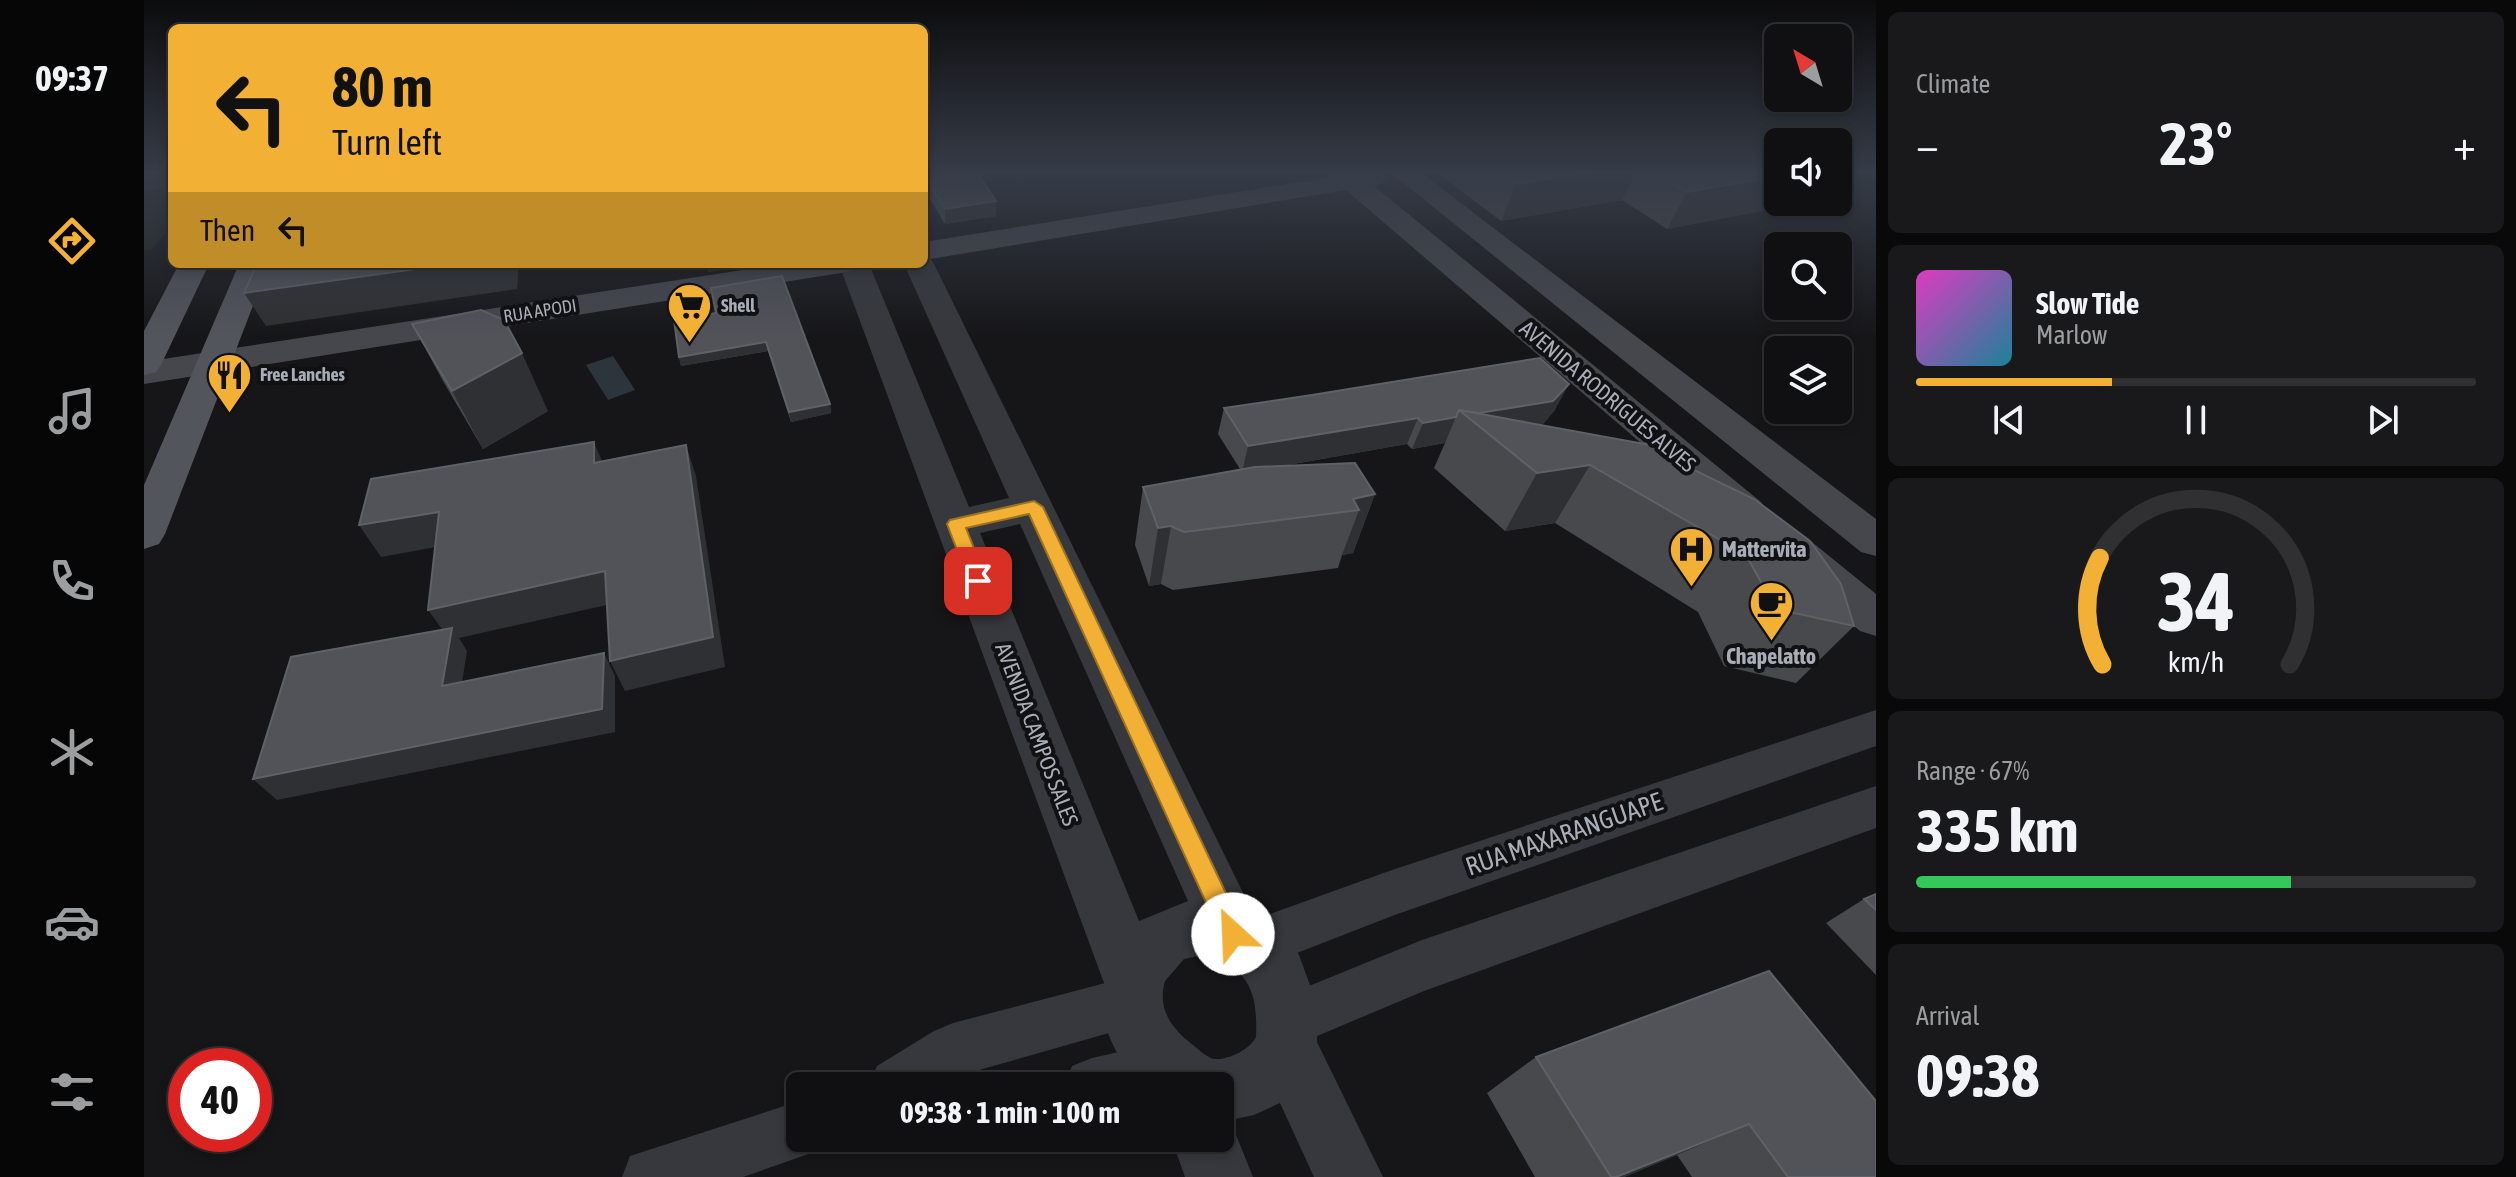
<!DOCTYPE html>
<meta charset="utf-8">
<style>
body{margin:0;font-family:"Asap Condensed",sans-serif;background:#19191b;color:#f1f3f6;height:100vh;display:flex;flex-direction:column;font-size:30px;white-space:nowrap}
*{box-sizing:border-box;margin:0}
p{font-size:26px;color:#9c9d9f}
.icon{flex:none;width:44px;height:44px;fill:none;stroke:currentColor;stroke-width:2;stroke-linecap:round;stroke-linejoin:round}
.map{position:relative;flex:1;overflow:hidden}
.details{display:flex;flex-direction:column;gap:12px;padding:12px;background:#09090a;width:640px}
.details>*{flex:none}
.banner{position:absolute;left:24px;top:24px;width:760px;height:244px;border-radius:12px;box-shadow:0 4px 12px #0003,0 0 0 2px #303032;background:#f2b134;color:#111;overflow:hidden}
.needle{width:52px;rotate:322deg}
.tools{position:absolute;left:1620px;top:24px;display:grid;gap:16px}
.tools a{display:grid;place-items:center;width:88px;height:88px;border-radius:12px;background:#101012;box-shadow:0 4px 12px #0003,0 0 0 2px #303032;font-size:40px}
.speed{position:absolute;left:24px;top:1048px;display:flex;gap:16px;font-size:40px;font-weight:700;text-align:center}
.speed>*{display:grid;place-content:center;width:104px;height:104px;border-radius:50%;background:#101012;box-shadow:0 4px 12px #0003,0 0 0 2px #303032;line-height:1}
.speed .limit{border:12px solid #d22;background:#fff;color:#111}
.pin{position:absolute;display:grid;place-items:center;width:68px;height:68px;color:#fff;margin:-34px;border-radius:16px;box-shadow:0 4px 12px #0006}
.me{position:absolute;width:88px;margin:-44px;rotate:335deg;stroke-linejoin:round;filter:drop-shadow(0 0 6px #0008)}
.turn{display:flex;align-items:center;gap:28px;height:168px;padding:0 32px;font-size:36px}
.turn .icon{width:104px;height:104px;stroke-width:2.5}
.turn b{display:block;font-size:56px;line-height:68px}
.then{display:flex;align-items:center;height:76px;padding:0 32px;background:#0003;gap:16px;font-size:30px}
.big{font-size:60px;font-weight:700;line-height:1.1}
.details .card{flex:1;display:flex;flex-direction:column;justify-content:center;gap:12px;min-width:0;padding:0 28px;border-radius:12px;background:#19191b}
.details .dial{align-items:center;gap:0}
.dial svg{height:208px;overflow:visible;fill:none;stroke:#303032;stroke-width:7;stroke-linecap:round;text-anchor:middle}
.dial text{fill:#f1f3f6;stroke:none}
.song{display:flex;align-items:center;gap:24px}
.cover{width:96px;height:96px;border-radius:12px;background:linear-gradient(135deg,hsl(310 70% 55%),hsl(190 70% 35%))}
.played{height:8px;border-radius:4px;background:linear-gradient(90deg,#f2b134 35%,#303032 35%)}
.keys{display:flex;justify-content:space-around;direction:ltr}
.heat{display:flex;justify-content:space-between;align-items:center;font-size:44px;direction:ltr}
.charge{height:12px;border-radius:6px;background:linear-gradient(90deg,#34c759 67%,#303032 0)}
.trip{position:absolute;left:642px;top:1072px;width:448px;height:80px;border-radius:12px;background:#101012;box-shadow:0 4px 12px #0003,0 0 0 2px #303032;font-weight:700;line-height:80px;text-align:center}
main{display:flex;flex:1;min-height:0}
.tabs{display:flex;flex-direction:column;width:144px;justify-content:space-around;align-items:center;background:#060607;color:#9c9d9f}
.tabs .icon{width:56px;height:56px}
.tabs .on{color:#f2b134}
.tabs b{font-size:36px;color:#f1f3f6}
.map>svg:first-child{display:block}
.green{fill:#1e261f}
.water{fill:#2c353c}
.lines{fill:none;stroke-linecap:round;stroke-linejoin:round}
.minor{fill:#37383d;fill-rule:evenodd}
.tertiary{fill:#37383d;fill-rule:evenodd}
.secondary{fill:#45474d;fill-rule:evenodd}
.primary{fill:#53555c;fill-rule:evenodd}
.wall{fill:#47494d}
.shaded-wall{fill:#2f3033}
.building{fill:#525359;stroke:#5f6168;stroke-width:2}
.route{fill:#f2b134;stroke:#9d7322;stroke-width:2}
.labels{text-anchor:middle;stroke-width:8;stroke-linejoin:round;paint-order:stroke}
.far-poi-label{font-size:18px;font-weight:bold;fill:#a8adb8;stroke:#111113;text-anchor:start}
.far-street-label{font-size:18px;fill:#a8adb8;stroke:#111113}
.street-label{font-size:22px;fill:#a8adb8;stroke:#111113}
.poi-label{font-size:22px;font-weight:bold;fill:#a8adb8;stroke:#111113;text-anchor:start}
.near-street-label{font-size:26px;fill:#a8adb8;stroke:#111113}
</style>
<main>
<nav class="tabs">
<b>09:37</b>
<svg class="icon on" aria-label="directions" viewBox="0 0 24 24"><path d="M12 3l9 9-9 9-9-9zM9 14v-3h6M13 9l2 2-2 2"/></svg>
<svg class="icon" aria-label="music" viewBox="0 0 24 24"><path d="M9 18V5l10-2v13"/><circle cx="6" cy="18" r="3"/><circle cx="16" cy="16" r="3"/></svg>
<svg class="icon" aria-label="phone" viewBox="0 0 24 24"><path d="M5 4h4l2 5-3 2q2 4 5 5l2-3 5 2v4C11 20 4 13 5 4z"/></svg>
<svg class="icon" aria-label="climate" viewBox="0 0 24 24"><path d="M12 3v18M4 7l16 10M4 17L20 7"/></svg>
<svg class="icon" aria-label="car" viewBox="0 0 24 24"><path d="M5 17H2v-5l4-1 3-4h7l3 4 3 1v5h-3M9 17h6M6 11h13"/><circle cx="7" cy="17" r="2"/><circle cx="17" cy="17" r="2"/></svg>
<svg class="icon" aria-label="filters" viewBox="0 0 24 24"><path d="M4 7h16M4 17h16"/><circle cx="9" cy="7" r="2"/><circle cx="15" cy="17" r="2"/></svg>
</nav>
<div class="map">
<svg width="1732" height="1177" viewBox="0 0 1732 1177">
<rect width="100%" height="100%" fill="#161618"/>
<polygon class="green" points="28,188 28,226 7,250 0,250 0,190"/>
<polygon class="water" points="469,356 491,390 464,400 442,365"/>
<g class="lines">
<g class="minor">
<polygon points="1732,710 1732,746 1248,916 1109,970 1091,963 1084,945 1091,927 1109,920 1248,870"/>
<polygon points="1732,786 1732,828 1280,991 1147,1047 1128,1039 1120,1020 1128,1001 1278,940"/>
<polygon points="988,976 1007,983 1014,1002 1007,1021 821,1074 803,1086 725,1086 733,1066 790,1031 809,1023"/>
<polygon points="1023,1041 1042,1050 1051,1069 1044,1086 920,1086 928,1066 948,1058"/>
<polygon points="656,1101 656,1138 681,1138 676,1150 599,1177 478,1177 486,1156"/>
</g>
<path class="tertiary" d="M780 256 786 258 790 264 1109 913 1136 930 1155 955 1174 1007 1173 1042 1239 1177H1170L1136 1103 1110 1115 1086 1120 1109 1177H1041L1027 1138H1076V1086H998C973 1061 951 1019 960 983L695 264H725L825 507 865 498 760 264H780ZM876 524 1044 901 995 921 836 533ZM1054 956C1104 964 1114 990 1112 1037 1105 1050 1085 1060 1070 1059 1065 1058 1057 1052 1054 1049 1031 1032 1012 1012 1021 981L1040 959Z"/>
<g class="secondary">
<polygon points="1184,172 1238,172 1242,178 1238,184 1230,186 1617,502 1623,512 1617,522 1603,526 1589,522 1202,190 780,260 780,242 1187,177"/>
<polygon points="1246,172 1276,172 1732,519 1732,556 1717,552"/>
<polygon points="638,264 712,264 708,270 697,273 0,384 0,362"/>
<polygon points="1653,538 1668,542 1732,594 1732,636 1716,631 1638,564 1632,553 1638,542"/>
</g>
<g class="primary">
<polygon points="35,264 65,264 17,365 12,372 0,375 0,331"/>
<polygon points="95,264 125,264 21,534 15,544 0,549 0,485"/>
</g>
</g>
<g class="wall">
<polygon points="780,172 852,201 852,216 801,224 780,189"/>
<polygon points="1292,172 1634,172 1622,210 1523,229 1478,200 1357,221"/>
<polygon points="567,288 686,404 687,413 647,422 624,351 537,366 535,357 572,313"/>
<polygon points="268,324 404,411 339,449 299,381"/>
<polygon points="1080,408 1411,410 1398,425 1524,458 1710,626 1652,683 1580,666 1554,612 1411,523 1361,531 1290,468 1301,443 1268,449 1263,444 1138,466 1231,494 1209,553 1198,555 1194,568 1029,590 1017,584 1005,586 991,545 999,487 1096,469 1074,434"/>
<polygon points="1732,894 1732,975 1682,923 1720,899"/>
<polygon points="1392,1057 1732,1101 1732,1177 1548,1177 1533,1155 1480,1177 1391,1177 1343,1093"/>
</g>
<g class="shaded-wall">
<polygon points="0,172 28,172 28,188 0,190"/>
<polygon points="1448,172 1492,172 1478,200 1357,221 1372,184"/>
<polygon points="1634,172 1634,190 1622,210 1523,229 1543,192"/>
<polygon points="1694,172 1715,172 1694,176"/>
<polygon points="852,201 852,216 801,224 801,209"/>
<polygon points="308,264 375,264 373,289 122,326 100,293"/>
<polygon points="562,264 618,264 564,272"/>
<polygon points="622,342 624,351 537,366 535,357"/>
<polygon points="378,353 404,411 339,449 308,391"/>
<polygon points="1425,384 1411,410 1396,427 1322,415"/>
<polygon points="686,404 687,413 647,422 645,412"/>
<polygon points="1312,417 1301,443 1268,449 1279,423"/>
<polygon points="1274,418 1263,444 1098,473 1104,446"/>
<polygon points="450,442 463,473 450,463"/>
<polygon points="542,445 552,476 581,667 481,691 466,661"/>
<polygon points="1446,465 1411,523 1361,531 1393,473"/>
<polygon points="1231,494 1209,553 1198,555 1215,510 1209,499"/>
<polygon points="295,512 314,543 237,557 215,525"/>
<polygon points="1027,526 1017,584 1005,586 1014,528"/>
<polygon points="461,571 476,602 315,638 323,651 314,708 298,686 306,640 284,610"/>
<polygon points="460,653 471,676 471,732 133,800 109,779"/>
<polygon points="1605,1124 1533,1155 1480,1177 1472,1177"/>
</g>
<g class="building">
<polygon points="780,172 833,172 852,201 801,209 780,176"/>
<polygon points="1354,172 1448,172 1372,184"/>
<polygon points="1508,172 1634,172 1634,176 1543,192"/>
<polygon points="113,264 308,264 100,293"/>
<polygon points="638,276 686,404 645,412 622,342 535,357 530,320 572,313 567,288"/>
<polygon points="337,310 360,320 378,353 308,391 268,324"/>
<polygon points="1396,358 1425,384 1409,401 1335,413 1315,410 1312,417 1279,423 1274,418 1104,446 1080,408 1168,395"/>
<polygon points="1315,410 1528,449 1528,453 1517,454 1610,499 1666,541 1697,584 1710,626 1632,609 1602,555 1446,465 1393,473"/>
<polygon points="450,442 450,463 542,445 569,637 466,661 461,571 284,610 295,512 215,525 227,479"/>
<polygon points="1211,463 1231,494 1209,499 1215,510 1040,532 1027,526 1014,528 999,487 1111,467"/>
<polygon points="308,628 298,686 460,653 458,709 109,779 147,657"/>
<polygon points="1732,894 1732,910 1720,899"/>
<polygon points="1625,971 1732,1101 1732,1177 1644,1177 1605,1124 1472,1177 1467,1177 1392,1057"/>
</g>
<linearGradient id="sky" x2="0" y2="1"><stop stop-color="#0c0c0d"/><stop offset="0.51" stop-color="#363c48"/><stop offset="1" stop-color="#363c48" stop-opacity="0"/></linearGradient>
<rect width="1732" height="337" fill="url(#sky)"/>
<polygon class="route" points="890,501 899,507 1097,925 1101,934 1097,942 1089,945 1080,942 885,514 822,528 843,581 834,587 825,581 803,524 806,520"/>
<defs>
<symbol id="supermarket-pin" viewBox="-11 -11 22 30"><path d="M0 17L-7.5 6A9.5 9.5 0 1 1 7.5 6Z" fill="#f2b134" stroke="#111113"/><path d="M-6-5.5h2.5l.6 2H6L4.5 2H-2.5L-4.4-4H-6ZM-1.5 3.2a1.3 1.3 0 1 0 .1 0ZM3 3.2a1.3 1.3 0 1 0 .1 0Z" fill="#111"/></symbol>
<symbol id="restaurant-pin" viewBox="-11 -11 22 30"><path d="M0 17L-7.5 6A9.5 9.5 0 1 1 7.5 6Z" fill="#f2b134" stroke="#111113"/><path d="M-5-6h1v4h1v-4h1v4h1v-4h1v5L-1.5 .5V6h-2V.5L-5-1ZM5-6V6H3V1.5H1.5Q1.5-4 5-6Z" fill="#111"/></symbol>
<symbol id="hospital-pin" viewBox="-11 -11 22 30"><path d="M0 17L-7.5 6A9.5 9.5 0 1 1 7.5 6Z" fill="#f2b134" stroke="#111113"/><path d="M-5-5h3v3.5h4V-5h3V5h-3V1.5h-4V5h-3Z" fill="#111"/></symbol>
<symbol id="cafe-pin" viewBox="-11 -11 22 30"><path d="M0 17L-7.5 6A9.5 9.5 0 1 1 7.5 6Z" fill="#f2b134" stroke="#111113"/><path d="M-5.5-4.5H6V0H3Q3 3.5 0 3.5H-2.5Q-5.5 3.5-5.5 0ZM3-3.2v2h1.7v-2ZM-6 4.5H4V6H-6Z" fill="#111"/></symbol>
</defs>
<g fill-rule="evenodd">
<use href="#supermarket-pin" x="520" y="280" width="51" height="69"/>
<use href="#restaurant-pin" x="60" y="350" width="51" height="69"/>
<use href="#hospital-pin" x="1522" y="524" width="51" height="69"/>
<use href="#cafe-pin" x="1602" y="578" width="51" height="69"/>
</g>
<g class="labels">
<g class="far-poi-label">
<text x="577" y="312">Shell</text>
<text x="116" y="381">Free Lanches</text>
</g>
<g class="far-street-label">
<text transform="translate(396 311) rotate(-9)" y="6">RUA APODI</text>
</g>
<g class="street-label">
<text transform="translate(1464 396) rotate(40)" y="8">AVENIDA RODRIGUES ALVES</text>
<text transform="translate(893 734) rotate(69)" y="8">AVENIDA CAMPOS SALES</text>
</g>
<g class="poi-label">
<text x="1578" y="557">Mattervita</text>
<text x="1627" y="664" text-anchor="middle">Chapelatto</text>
</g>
<g class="near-street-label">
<text transform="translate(1420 834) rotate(-19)" y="9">RUA MAXARANGUAPE</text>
</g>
</g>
</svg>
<div class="tools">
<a><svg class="needle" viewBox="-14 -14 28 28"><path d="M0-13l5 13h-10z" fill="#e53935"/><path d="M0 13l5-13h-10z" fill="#9c9d9f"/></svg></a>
<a><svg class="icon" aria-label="sound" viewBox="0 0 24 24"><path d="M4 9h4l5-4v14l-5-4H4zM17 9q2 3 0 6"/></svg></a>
<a><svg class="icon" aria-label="search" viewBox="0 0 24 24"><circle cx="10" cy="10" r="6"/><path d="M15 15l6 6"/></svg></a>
<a><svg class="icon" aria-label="layers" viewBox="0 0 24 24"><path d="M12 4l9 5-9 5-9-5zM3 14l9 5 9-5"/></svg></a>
</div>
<div class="speed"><div class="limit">40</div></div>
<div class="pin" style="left:834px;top:581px;background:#d93025"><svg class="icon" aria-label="arrive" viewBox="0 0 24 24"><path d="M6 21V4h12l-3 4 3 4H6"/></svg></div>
<svg class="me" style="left:1089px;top:934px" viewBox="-20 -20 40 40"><circle r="19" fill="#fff"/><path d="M0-13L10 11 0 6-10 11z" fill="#f2b134"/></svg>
<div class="trip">09:38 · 1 min · 100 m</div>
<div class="banner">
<div class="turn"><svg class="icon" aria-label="left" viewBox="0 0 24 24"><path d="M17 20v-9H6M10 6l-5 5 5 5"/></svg><div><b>80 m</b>Turn left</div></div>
<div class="then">Then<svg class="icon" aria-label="left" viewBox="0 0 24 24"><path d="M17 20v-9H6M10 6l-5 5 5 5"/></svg></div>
</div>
</div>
<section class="details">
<div class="card"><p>Climate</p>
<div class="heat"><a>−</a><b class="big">23°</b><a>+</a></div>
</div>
<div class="card">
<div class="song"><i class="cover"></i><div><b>Slow Tide</b><p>Marlow</p></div></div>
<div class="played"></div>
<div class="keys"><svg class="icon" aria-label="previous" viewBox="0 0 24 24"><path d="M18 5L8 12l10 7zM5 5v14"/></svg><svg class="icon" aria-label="pause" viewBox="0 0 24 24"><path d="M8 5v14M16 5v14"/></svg><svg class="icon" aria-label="next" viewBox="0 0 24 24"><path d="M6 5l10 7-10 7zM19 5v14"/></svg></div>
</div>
<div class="card dial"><svg viewBox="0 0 100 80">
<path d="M14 69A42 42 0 1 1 86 69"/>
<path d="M14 69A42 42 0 0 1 13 28" stroke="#f2b134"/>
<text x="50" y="56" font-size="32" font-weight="700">34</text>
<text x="50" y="72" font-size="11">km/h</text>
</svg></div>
<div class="card"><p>Range · 67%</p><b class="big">335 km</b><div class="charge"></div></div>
<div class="card"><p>Arrival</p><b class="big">09:38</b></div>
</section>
</main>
